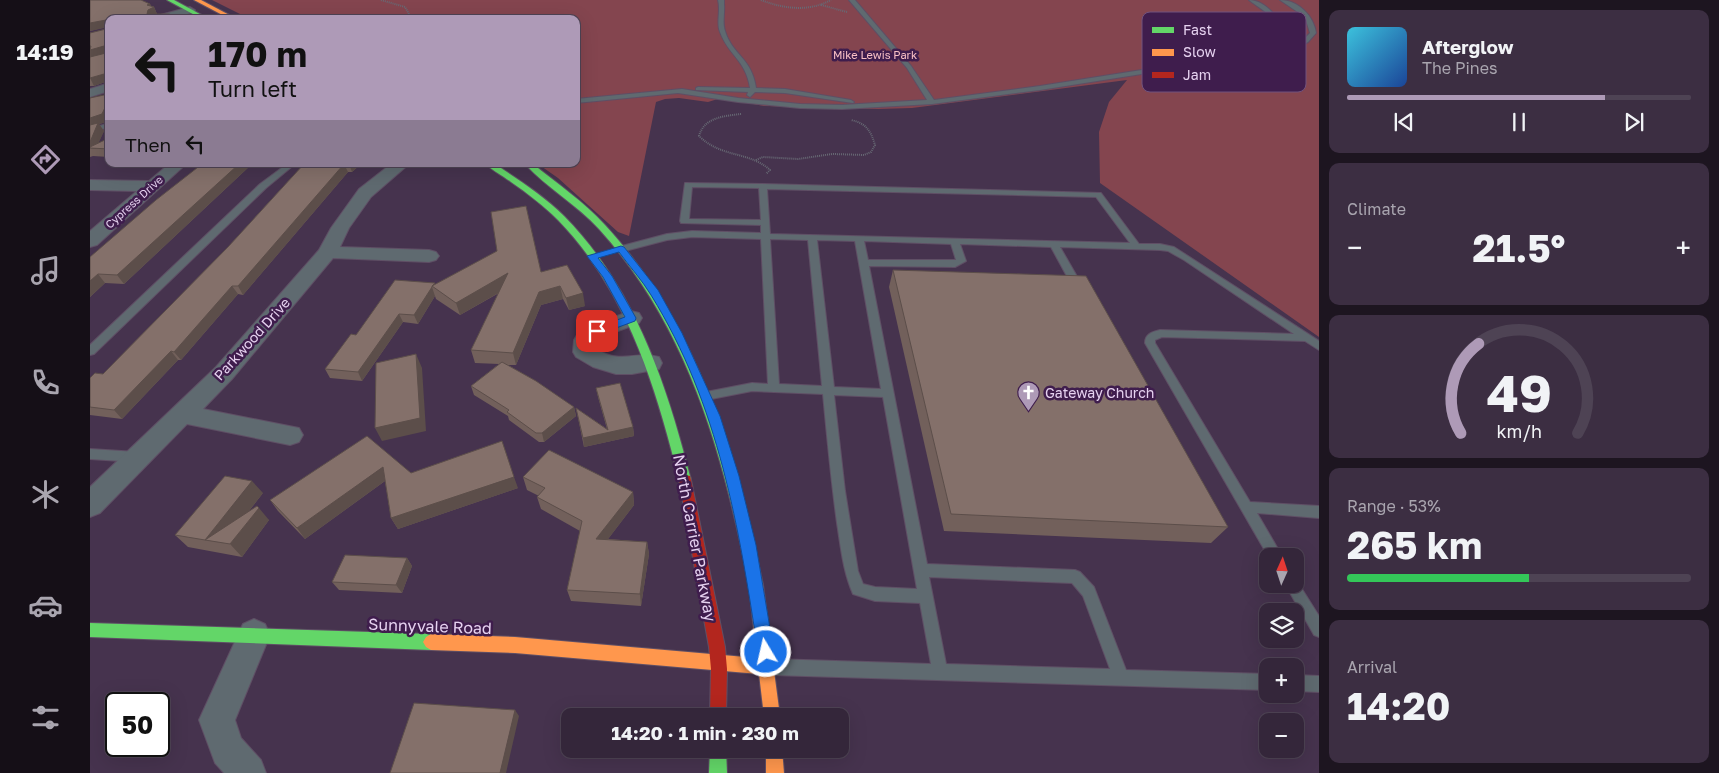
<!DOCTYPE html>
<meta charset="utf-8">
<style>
body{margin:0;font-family:"Golos Text",sans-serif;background:#3c2e42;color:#f1f3f6;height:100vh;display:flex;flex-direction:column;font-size:19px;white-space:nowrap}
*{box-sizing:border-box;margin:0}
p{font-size:16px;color:#a9a5af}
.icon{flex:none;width:28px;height:28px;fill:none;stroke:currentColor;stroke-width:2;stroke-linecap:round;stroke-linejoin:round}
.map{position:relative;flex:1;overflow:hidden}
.sheet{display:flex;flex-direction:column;gap:10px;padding:10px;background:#1d1520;width:400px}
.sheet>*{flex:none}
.hud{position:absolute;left:15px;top:15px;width:475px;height:152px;border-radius:10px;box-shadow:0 5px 20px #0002,0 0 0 1px #4e4354;background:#ae9ab7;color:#111;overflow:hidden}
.needle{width:32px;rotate:3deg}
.controls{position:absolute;left:1169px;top:548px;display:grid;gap:10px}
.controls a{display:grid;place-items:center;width:45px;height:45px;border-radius:10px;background:#34263a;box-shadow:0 5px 20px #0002,0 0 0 1px #4e4354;font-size:25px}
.speed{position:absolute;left:15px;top:692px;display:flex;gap:10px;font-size:25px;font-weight:700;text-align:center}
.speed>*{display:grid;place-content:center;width:65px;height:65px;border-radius:50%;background:#34263a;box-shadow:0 5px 20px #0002,0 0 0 1px #4e4354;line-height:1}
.speed .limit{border:2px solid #111;border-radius:8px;background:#fff;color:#111}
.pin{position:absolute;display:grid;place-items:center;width:42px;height:42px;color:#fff;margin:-21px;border-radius:10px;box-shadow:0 2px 8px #0006}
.me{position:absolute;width:55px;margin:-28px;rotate:351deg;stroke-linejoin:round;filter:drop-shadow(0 0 4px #0008)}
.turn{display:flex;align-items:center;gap:18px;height:105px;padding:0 20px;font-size:22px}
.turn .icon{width:65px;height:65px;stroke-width:2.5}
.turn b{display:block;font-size:35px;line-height:42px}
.then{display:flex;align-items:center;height:48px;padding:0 20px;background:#0003;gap:10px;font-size:19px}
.big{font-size:38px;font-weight:700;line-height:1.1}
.sheet .card{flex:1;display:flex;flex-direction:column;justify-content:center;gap:8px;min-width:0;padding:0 18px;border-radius:10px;background:#3c2e42}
.sheet .dial{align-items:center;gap:0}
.dial svg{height:130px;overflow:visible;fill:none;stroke:#4e4354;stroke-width:7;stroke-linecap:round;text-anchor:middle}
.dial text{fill:#f1f3f6;stroke:none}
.song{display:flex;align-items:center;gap:15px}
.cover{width:60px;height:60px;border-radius:8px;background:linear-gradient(135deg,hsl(190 70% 55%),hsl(220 70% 35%))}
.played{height:5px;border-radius:2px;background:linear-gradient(90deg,#ae9ab7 75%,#4e4354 75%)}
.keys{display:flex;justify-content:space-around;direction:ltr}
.heat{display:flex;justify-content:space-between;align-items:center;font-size:28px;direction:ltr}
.charge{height:8px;border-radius:4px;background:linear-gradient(90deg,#34c759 53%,#4e4354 0)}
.trip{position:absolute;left:471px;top:708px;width:288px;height:50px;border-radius:10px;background:#34263a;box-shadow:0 5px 20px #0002,0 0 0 1px #4e4354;font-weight:700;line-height:50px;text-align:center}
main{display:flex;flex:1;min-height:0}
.menu{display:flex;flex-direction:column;width:90px;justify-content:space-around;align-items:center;background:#150f17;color:#a9a5af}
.menu .icon{width:35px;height:35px}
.menu .active{color:#ae9ab7}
.menu b{font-size:22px;color:#f1f3f6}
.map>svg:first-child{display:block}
.green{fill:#84454f}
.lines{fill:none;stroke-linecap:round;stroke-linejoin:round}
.lane-casing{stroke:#5f4f65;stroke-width:2}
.street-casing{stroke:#5f4f65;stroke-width:2}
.fast-casing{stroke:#5f4f65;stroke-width:2}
.slow-casing{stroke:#5f4f65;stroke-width:2}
.jam-casing{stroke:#5f4f65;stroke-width:2}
.path{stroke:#676974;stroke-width:2;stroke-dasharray:1 1;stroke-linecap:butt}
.lane{fill:#5f6a70;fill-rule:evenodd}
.street{fill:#5f6a70;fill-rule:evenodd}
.fast{fill:#63d668;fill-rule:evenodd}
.slow{fill:#ff974d;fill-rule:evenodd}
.jam{fill:#b3261e;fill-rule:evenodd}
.wall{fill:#72605b}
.shaded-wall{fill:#5c4e4a}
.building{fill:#84706a;stroke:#5c4e4a}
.route{fill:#1a73e8;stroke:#114b97}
.labels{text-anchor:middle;stroke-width:5;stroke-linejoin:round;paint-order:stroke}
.far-park-label{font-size:11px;fill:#f9c1c5;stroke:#3f1d4d}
.far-street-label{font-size:11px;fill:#e6d2f0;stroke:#3f1d4d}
.street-label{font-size:14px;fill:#e6d2f0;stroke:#3f1d4d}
.poi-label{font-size:14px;fill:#e6d2f0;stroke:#3f1d4d;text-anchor:start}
.near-street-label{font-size:16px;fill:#e6d2f0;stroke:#3f1d4d}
.key{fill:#3f1d4d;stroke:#71537e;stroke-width:1}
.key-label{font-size:14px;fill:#e6d2f0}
</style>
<main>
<nav class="menu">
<b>14:19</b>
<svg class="icon active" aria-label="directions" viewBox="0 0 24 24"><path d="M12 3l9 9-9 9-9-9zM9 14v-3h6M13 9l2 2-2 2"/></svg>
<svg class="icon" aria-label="music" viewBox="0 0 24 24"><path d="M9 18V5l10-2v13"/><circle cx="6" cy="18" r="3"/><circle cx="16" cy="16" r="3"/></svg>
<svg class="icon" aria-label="phone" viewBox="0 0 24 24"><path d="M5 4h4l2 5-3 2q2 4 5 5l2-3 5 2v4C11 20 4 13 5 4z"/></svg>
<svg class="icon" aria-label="climate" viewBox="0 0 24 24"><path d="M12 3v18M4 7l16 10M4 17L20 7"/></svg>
<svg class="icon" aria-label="car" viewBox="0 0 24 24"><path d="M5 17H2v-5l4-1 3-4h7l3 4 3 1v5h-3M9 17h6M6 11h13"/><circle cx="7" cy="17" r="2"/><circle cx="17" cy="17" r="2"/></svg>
<svg class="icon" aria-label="filters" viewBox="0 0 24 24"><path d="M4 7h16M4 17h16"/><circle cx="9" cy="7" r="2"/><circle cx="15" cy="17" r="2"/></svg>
</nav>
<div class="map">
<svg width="1229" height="773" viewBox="0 0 1229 773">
<rect width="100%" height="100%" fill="#46334e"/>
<polygon class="green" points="122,0 1229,0 1229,337 1010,183 1009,132 1019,102 1037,80 822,108 788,109 674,106 631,98 618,102 589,98 575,99 566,102 539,236 528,232 468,178 448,164 486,164 486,19 160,19"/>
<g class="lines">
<defs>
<g id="lane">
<path d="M628 0H634V4C635 13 632 22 635 31 642 55 662 58 666 88L695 89 761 100 764 102 763 103 695 93 665 92 660 97 657 95 658 92 606 90V88L608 87 660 88C656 60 638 55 630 32 626 22 631 11 628 0Z"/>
<path d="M759 0H765L821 66 844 100 950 86 1147 55 1186 45 1180 41C1194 19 1174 12 1159 0 1173 0 1188 15 1191 28L1186 41C1199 49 1211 43 1220 33L1215 17 1190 0C1208 0 1224 16 1226 33L1218 42 1207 48H1191L1147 59 950 90 842 104 752 109 710 108 648 102 588 93 486 103V99L592 89 648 98 710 104 752 105 837 100 817 68Z"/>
<polygon points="19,123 19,127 0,133 0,129"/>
<polygon points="197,164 205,164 176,188 4,354 0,355 0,345 170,184"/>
<path d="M595 183 673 184 1011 193 1049 244H1070L1084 247 1229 341V350L1215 341 1072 337 1065 340V343L1160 502 1229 506V518L1167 513 1192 556H1178L1055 343C1055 334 1062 332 1070 330L1204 334 1094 260 1078 251 1070 250 970 247 989 280 984 283 979 280 961 247 870 244 876 261 865 267 779 266 837 564 985 570 990 572 1004 587 1036 670 1178 674V690L682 675 676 673 674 667 676 661 682 659 841 664 830 603 785 601 763 594C753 571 751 548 747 523 741 480 737 437 733 394L662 391 616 400 610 396 616 392 662 383 678 384 671 239 602 237 577 240 531 252 526 249 528 247 577 234 602 231 671 233V225L591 223 590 221ZM602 187 669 188 671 220 599 219ZM677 189 1006 197 1040 243 680 234ZM680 239 718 240 732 386 689 384ZM727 240 765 241 791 389 744 387ZM774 241 861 244 866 260H778ZM744 395 793 397 827 589 785 587 773 584 768 571 755 491ZM839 577 982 583 993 596 1020 669 856 664Z"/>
<polygon points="0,449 47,452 51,454 53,457 51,460 47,462 0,459"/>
<polygon points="1205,578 1229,616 1229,637 1224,635 1195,584 1205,584"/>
<polygon points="1205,675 1229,676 1229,692 1205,691"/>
</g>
<g id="street">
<polygon points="100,7 105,10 104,12 81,19 62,19 63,17"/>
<polygon points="19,83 19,91 0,97 0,89"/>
<polygon points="79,164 96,164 7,245 0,247 0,231 47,191 0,190 0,180 59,181"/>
<polygon points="301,164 319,164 281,197 259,228 250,247 339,250 346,252 349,256 346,260 339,262 243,258 142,379 113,409 209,428 213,435 209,442 200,445 97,424 10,513 0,517 0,487 126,367 229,250 241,228 269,189"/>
<path d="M541 311 549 313 552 318 549 323 515 336 506 343V349C533 365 545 350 569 357L572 363 569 369 542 374H526L503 367 486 357 483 352 484 340 487 335 499 326Z"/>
<polygon points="164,619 175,624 180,635 145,720 151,738 171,760 176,773 134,773 125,763 109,720 153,624"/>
</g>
<g id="fast">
<polygon points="77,0 84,0 119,19 112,19"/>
<path d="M396 164H405C429 180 454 196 474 216 545 288 577 385 601 480L600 484 595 485 590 484 589 480C566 387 537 291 468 220 454 206 437 193 421 182 413 176 403 171 396 164Z"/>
<path d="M435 164H443C468 184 494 202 515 225 607 325 646 455 673 585L671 590 666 592 661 590 659 585C634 457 599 328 509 229 487 205 457 188 435 164Z"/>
<polygon points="0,623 341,634 346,637 349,642 346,647 341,650 0,637"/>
<polygon points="620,749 636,749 637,773 619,773"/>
</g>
<g id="slow">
<polygon points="104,0 111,0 147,19 140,19"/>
<polygon points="666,578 671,580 673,585 683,661 686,667 684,671 690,716 674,716 669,674 425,653 341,650 336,647 333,642 336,637 341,634 425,637 667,658 659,585 661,580"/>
<polygon points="676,749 692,749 694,773 676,773"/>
</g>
<polygon id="jam" points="595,475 600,476 601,480 635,647 637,669 636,716 620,716 621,669 619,647 589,480 590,476"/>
</defs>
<use href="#lane" class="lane-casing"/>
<use href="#street" class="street-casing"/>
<use href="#fast" class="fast-casing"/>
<use href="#slow" class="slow-casing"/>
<use href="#jam" class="jam-casing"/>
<g class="path">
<polyline points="291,0 315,7 319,14 316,19"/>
<path d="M671 0C694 9 719 12 741 0"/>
<polyline points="731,5 757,12"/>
<path d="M651 114C635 116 614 117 609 136 631 158 659 151 680 170L676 174"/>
<path d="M666 160 673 157 708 159 742 154 774 155 781 152 785 145C781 131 776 123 761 120"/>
</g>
<use href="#lane" class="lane"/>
<use href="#street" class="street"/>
<use href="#fast" class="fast"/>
<use href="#slow" class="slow"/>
<use href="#jam" class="jam"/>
</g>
<g class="wall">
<polygon points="0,0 51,0 60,4 61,6 64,7 67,14 79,14 91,19 19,19 19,82 18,81 4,86 0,86 0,33 16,29 16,27 0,31"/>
<polygon points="19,92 19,118 17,122 9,124 14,131 8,143 19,149 19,157 3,156 0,157 0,98 14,95"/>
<polygon points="112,164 162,164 34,284 15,283 0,297 0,257"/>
<polygon points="214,164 271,164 262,172 258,172 153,295 148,294 91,360 88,360 32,419 0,415 0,378 13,374 138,247"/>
<polygon points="803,270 1138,527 1121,543 854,531 799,287"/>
<polygon points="451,272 495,306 479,310 473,299 451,305 426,365 418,365 484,407 486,416 454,442 449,442 419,420 418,416 384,395 381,386 409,364 385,363 381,350 409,293 370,315 346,299 345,296 328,324 313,322 272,381 240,378 235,369 266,335 345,284"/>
<polygon points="506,388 543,427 544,436 494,447 486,408 517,429 508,397"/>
<polygon points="321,473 428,488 308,529 301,518 295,481 215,539 188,511 180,500"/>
<polygon points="433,477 543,492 544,505 518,539 557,542 559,554 551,606 481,601 477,590 490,531 451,509 447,497 449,496 437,490"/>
<polygon points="173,493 159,511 179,520 152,557 98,547 85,535"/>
<polygon points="317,558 322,566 312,593 249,590 242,582"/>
</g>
<g class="shaded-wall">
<polygon points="60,4 62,8 64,7 67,14 57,14 57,5"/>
<polygon points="16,20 19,27 0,31 0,23"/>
<polygon points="0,46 14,46 19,53 0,58"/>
<polygon points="14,74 18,81 4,86 0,78"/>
<polygon points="19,99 19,118 17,122 9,124 14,131 6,149 0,148 0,118"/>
<polygon points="149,164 162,164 34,284 27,275"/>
<polygon points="254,164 258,172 153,295 148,286"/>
<polygon points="259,164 271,164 262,172"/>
<polygon points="418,273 422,285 370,315 366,303"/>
<polygon points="8,274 15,283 0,297 0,281"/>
<polygon points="142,286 148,294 91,360 84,352"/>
<polygon points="470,286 473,299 451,305 426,365 423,353 449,292"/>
<polygon points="342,287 345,296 328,324 324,315"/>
<polygon points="493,293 495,306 479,310 476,298"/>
<polygon points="309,314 313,322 272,381 268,372"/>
<polygon points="81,351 88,360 32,419 24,410"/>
<polygon points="326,354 332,368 336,431 292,441 285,428"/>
<polygon points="484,407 486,416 454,442 452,433"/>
<polygon points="543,427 544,436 494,447 493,438"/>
<polygon points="293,467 299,478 215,539 207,528"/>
<polygon points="424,477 428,488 308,529 301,518"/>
<polygon points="162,481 173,493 134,543 115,540 127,552 115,540"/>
<polygon points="543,492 544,505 509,551 506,539"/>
<polygon points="169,508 179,520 152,557 140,544"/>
<polygon points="557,542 559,554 551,606 550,594"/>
<polygon points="317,558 322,566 312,593 306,585"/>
<polygon points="425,710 429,716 416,773 410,773"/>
</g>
<g class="building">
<polygon points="0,0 51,0 60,4 57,5 64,7 58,10 57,14 79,14 91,19 19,19 19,78 16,78 14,74 0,78 0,57 16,53 17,48 14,46 0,50 1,46 0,46 0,33 16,29 16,20 0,23"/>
<polygon points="19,92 19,99 12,114 0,118 0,98 14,95"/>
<polygon points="8,123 0,142 0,125"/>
<polygon points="19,138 19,149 0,148 0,147"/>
<polygon points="112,164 149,164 27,275 8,274 0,281 0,257 66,200"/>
<polygon points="214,164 259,164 254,164 148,286 142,286 84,352 81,351 24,410 0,407 0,378 5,373 13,374 138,247"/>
<polygon points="436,206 451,272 477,265 493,293 476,298 470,286 449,292 423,353 381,350 418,273 366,303 342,286 407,251 401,212"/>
<polygon points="803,270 996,276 1138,527 861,514"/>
<polygon points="305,280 345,283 342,286 342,287 324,315 309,314 268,372 235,369 261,334 266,335"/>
<polygon points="326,354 330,418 285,428 286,363"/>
<polygon points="412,362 446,381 484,407 452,433 446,433 417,412 419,410 381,386"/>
<polygon points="530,383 543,427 493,438 486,408 518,430 506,388"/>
<polygon points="277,436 321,473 412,441 424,477 301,518 293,467 207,528 180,500"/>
<polygon points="459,450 543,492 506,539 557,542 550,594 477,590 492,521 447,497 455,488 433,477"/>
<polygon points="135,476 162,481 115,540 85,535"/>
<polygon points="167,506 169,508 140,544 115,540"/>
<polygon points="255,555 317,558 306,585 242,582"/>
<polygon points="324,703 425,710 410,773 300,773"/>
</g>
<path class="route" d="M531 246 534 247 568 290 592 333 630 416 649 476 666 545 684 652 682 658 676 660 670 658 668 652C649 527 629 405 561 295 552 280 539 266 529 252L508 258 522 276 546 318 545 321 510 334H503L502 331 503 329 535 317 513 277 497 256Z"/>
<defs>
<symbol id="church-pin" viewBox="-11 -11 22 30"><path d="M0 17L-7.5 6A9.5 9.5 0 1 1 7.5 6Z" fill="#ae9ab7" stroke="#3f1d4d"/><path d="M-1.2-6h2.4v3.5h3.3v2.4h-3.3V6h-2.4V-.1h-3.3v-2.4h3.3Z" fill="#fff"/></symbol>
</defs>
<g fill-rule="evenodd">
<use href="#church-pin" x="926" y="380" width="25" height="34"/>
</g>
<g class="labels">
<g class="far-park-label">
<text x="785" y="59">Mike Lewis Park</text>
</g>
<g class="far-street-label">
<text transform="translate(44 202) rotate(-42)" y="4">Cypress Drive</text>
</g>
<g class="street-label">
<text transform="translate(162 339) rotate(-48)" y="5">Parkwood Drive</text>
</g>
<g class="poi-label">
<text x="955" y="398">Gateway Church</text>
</g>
<g class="near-street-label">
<text transform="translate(605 538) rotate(79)" y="6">North Carrier Parkway</text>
<text transform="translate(340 626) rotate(2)" y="6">Sunnyvale Road</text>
</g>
</g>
<rect x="1052" y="12" width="164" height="80" rx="8" class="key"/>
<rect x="1062" y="27" width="22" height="6" fill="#63d668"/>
<rect x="1062" y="49" width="22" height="7" fill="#ff974d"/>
<rect x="1062" y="72" width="22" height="6" fill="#b3261e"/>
<g class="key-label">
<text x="1093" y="35">Fast</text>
<text x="1093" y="57">Slow</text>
<text x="1093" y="80">Jam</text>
</g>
</svg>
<div class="controls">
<a><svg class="needle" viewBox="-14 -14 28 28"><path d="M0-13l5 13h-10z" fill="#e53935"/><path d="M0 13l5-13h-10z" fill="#a9a5af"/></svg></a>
<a><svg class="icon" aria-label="layers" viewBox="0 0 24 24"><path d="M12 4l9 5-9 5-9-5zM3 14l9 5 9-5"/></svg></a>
<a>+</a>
<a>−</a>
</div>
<div class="speed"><div class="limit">50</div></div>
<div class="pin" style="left:507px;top:331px;background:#d93025"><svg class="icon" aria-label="arrive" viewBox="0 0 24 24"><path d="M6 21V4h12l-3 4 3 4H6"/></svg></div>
<svg class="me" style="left:676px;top:652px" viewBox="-20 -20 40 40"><circle r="17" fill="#1a73e8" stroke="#fff" stroke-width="3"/><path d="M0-11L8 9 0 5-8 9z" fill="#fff"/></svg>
<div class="trip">14:20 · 1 min · 230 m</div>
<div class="hud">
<div class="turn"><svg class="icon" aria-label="left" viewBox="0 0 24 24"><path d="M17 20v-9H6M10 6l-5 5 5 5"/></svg><div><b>170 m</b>Turn left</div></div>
<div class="then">Then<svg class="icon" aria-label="left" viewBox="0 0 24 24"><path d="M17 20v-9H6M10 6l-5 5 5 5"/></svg></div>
</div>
</div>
<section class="sheet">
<div class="card">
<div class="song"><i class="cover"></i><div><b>Afterglow</b><p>The Pines</p></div></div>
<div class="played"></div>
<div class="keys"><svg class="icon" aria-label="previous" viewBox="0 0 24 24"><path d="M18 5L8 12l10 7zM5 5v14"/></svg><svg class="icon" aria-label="pause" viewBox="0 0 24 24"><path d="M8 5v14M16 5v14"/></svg><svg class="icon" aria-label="next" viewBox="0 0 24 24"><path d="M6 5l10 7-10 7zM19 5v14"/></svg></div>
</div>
<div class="card"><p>Climate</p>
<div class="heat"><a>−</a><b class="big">21.5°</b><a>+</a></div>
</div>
<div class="card dial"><svg viewBox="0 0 100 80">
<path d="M14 69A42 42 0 1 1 86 69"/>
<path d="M14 69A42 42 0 0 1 25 14" stroke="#ae9ab7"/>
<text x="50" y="56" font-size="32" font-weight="700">49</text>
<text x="50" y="72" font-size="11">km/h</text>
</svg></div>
<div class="card"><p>Range · 53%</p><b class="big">265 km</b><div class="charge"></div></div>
<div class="card"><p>Arrival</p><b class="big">14:20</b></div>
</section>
</main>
